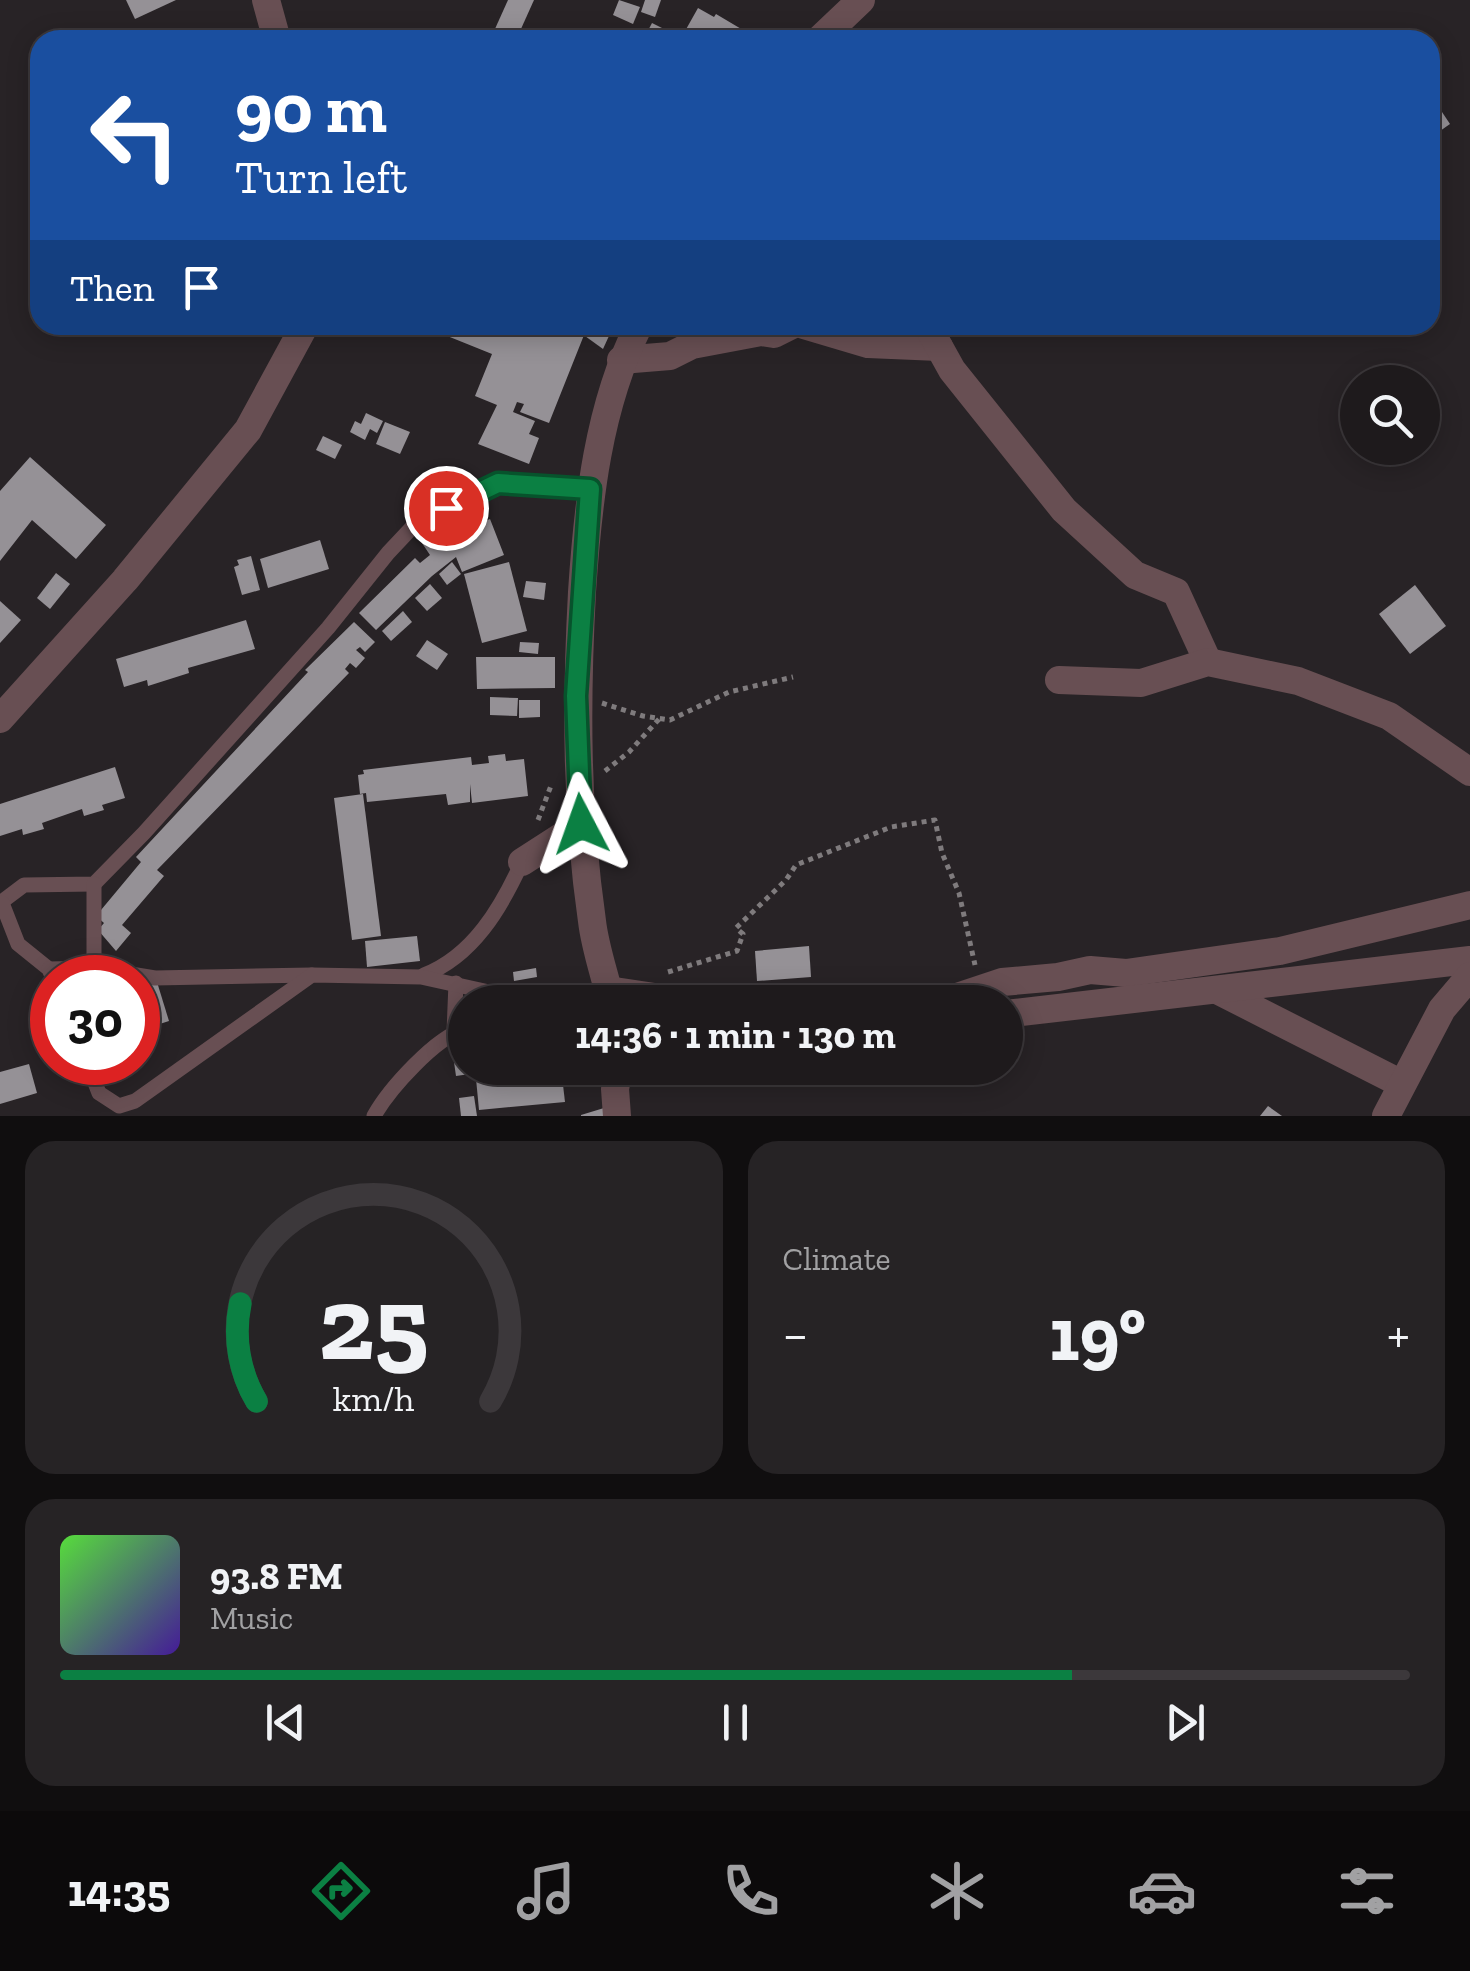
<!DOCTYPE html>
<meta charset="utf-8">
<style>
body{margin:0;font-family:"Zilla Slab",serif;background:#262325;color:#f1f3f6;height:100vh;display:flex;flex-direction:column;font-size:38px;white-space:nowrap}
*{box-sizing:border-box;margin:0}
p{font-size:32px;color:#a1a1a3}
.icon{flex:none;width:55px;height:55px;fill:none;stroke:currentColor;stroke-width:2;stroke-linecap:round;stroke-linejoin:round}
.map{position:relative;height:1116px;overflow:hidden}
.panel{display:flex;flex-direction:column;gap:25px;padding:25px;background:#100e0f;flex:1}
.panel>*{flex:none}
.top-card{position:absolute;left:30px;top:30px;width:1410px;height:305px;border-radius:30px;box-shadow:0 5px 25px #0003,0 0 0 2px #3c383b;background:#1a4fa0;color:#fff;overflow:hidden}
.buttons{position:absolute;left:1340px;top:365px;display:grid;gap:20px}
.buttons a{display:grid;place-items:center;width:100px;height:100px;border-radius:50%;background:#1e1a1c;box-shadow:0 5px 25px #0003,0 0 0 2px #3c383b;font-size:50px}
.speed{position:absolute;left:30px;top:955px;display:flex;gap:20px;font-size:50px;font-weight:700;text-align:center}
.speed>*{display:grid;place-content:center;width:130px;height:130px;border-radius:50%;background:#1e1a1c;box-shadow:0 5px 25px #0003,0 0 0 2px #3c383b;line-height:1}
.speed .limit{border:15px solid #d22;background:#fff;color:#111}
.pin{position:absolute;display:grid;place-items:center;width:85px;height:85px;color:#fff;margin:-42px;border:5px solid #fff;border-radius:50%;box-shadow:0 2px 10px #0007}
.me{position:absolute;width:110px;margin:-55px;rotate:356deg;stroke-linejoin:round;filter:drop-shadow(0 0 8px #0008)}
.turn{display:flex;align-items:center;gap:35px;height:210px;padding:0 40px;font-size:45px}
.turn .icon{width:130px;height:130px;stroke-width:2.5}
.turn b{display:block;font-size:70px;line-height:85px}
.then{display:flex;align-items:center;height:95px;padding:0 40px;background:#0003;gap:20px;font-size:38px}
.big{font-size:75px;font-weight:700;line-height:1.1}
.panel .widget{flex:1;display:flex;flex-direction:column;justify-content:center;gap:15px;min-width:0;padding:0 35px;border-radius:30px;background:#262325}
.panel .dial{align-items:center;gap:0}
.dial svg{height:260px;overflow:visible;fill:none;stroke:#3c383b;stroke-width:7;stroke-linecap:round;text-anchor:middle}
.dial text{fill:#f1f3f6;stroke:none}
.song{display:flex;align-items:center;gap:30px}
.cover{width:120px;height:120px;border-radius:15px;background:linear-gradient(135deg,hsl(110 70% 55%),hsl(260 70% 35%))}
.played{height:10px;border-radius:5px;background:linear-gradient(90deg,#0b8043 75%,#3c383b 75%)}
.keys{display:flex;justify-content:space-around;direction:ltr}
.heat{display:flex;justify-content:space-between;align-items:center;font-size:55px;direction:ltr}
.panel .tiles{flex:1;display:grid;gap:25px;grid-template-columns:1fr 1fr}
.widget:last-child{grid-column:span 2}
.trip{position:absolute;left:448px;top:985px;width:575px;height:100px;border-radius:50px;background:#1e1a1c;box-shadow:0 5px 25px #0003,0 0 0 2px #3c383b;font-weight:700;line-height:100px;text-align:center}
.tab-bar{display:flex;height:160px;justify-content:space-around;align-items:center;background:#0c0a0b;color:#a1a1a3}
.tab-bar .icon{width:70px;height:70px}
.tab-bar .on{color:#0b8043}
.tab-bar b{font-size:45px;color:#f1f3f6}
.map>svg:first-child{display:block}
.building{fill:#959196}
.lines{fill:none;stroke-linecap:round;stroke-linejoin:round}
.path{stroke:#7f7b7d;stroke-width:5;stroke-dasharray:5 5;stroke-linecap:butt}
.service{stroke:#684f53;stroke-width:15}
.minor{stroke:#684f53;stroke-width:28}
.route-casing{stroke:#07532c;stroke-width:25}
.route{stroke:#0b8043;stroke-width:18}
</style>
<div class="map">
<svg width="1470" height="1116" viewBox="0 0 1470 1116">
<rect width="100%" height="100%" fill="#282326"/>
<g class="building">
<polygon points="126,0 176,0 135,19"/>
<polygon points="508,0 534,0 516,40 490,40"/>
<polygon points="619,0 640,7 633,24 613,15"/>
<polygon points="645,0 661,0 655,17 641,12"/>
<polygon points="698,8 714,17 716,14 748,33 744,40 680,40"/>
<polygon points="652,23 668,31 663,40 643,40"/>
<polygon points="1430,94 1450,124 1430,138"/>
<polygon points="420,325 588,325 549,423 520,412 524,404 517,402 513,412 535,421 529,434 539,438 529,464 478,444 497,405 475,396 492,354"/>
<polygon points="590,325 614,325 603,349 585,336"/>
<polygon points="366,413 383,421 377,433 370,429 365,440 350,432 355,421 361,424"/>
<polygon points="385,422 410,432 400,454 376,444"/>
<polygon points="323,436 342,445 335,459 316,450"/>
<polygon points="30,457 106,525 76,559 32,520 0,561 0,491"/>
<polygon points="464,515 471,527 490,519 504,555 462,572 456,557 432,576 376,630 359,613 415,558 420,563 430,555 422,543"/>
<polygon points="320,540 329,569 268,588 260,559"/>
<polygon points="251,556 260,590 242,595 234,567 239,565 237,560"/>
<polygon points="452,562 461,574 447,585 439,574"/>
<polygon points="509,562 527,631 482,643 464,574"/>
<polygon points="56,573 70,584 50,609 37,598"/>
<polygon points="526,581 546,583 544,600 523,597"/>
<polygon points="430,584 442,598 427,611 415,598"/>
<polygon points="1415,585 1446,626 1410,654 1379,614"/>
<polygon points="0,601 21,620 0,643"/>
<polygon points="403,611 412,622 391,641 382,631"/>
<polygon points="246,620 255,649 188,668 189,673 148,686 147,680 124,687 116,659"/>
<polygon points="354,622 375,642 365,652 360,647 356,650 365,658 356,668 350,663 345,669 349,673 157,870 164,876 122,925 131,933 116,951 98,930 104,923 96,916 141,862 136,857 308,672 305,670"/>
<polygon points="427,640 448,654 437,670 416,656"/>
<polygon points="520,642 539,643 538,654 519,652"/>
<polygon points="476,657 555,657 555,688 477,689"/>
<polygon points="490,697 518,698 517,716 490,715"/>
<polygon points="519,700 540,700 540,717 519,718"/>
<polygon points="505,754 506,761 524,759 528,796 472,803 470,784 470,802 448,805 446,794 367,802 366,793 360,794 358,775 364,774 363,770 471,757 472,765 489,763 488,756"/>
<polygon points="115,767 125,798 102,805 104,810 84,816 82,809 42,823 44,829 23,835 22,829 0,836 0,804"/>
<polygon points="363,794 381,936 352,940 334,798"/>
<polygon points="417,936 420,961 367,967 365,941"/>
<polygon points="809,946 811,977 757,981 755,951"/>
<polygon points="536,968 537,977 514,981 513,972"/>
<polygon points="157,982 169,1021 138,1031 138,988"/>
<polygon points="465,1046 465,1068 469,1068 470,1074 456,1076 452,1048"/>
<polygon points="29,1064 37,1093 0,1104 0,1072"/>
<polygon points="475,1068 561,1068 565,1102 479,1110"/>
<polygon points="474,1096 477,1116 461,1116 459,1098"/>
<polygon points="1268,1106 1282,1116 1260,1116"/>
<polygon points="604,1108 607,1116 581,1116 581,1115"/>
</g>
<g class="lines">
<g class="path">
<polyline points="602,703 643,716 670,720 729,692 793,677"/>
<polyline points="605,771 629,752 660,718"/>
<polyline points="538,820 552,783"/>
<polyline points="668,972 737,951 743,934 736,928 786,880 796,865 891,827 935,820 942,853 959,893 975,965"/>
</g>
<g class="service">
<polyline points="0,903 24,885 94,884 144,833 328,628 388,553 419,520 499,483 590,489"/>
<polyline points="2,903 18,944 49,969 52,976"/>
<polyline points="94,968 155,978 312,975"/>
<polyline points="49,969 94,968 94,884"/>
<path d="M424 975C473 956 501 908 522 862"/>
<polyline points="454,1032 456,983"/>
<polyline points="87,1062 99,1093 119,1106 135,1101 312,975 421,977 525,1000 608,990"/>
<path d="M374 1116C389 1089 436 1037 465 1029"/>
</g>
<g class="minor">
<polyline points="266,0 277,40"/>
<polyline points="819,40 861,0"/>
<polyline points="804,325 868,344 939,347"/>
<polyline points="927,325 952,370 1064,510 1135,575 1176,592 1208,662"/>
<polyline points="621,360 670,356 692,345 761,332 774,334 792,325"/>
<polyline points="1059,680 1141,683 1208,662 1298,681 1389,716 1470,772"/>
<polyline points="0,719 125,580 248,430 305,325"/>
<polyline points="522,862 581,824"/>
<polyline points="608,990 688,1002"/>
<polyline points="1217,990 1402,1084"/>
<path d="M611 1002C605 975 595 948 592 921 576 810 576 703 582 592 588 501 598 407 639 325"/>
<polyline points="891,1002 951,999 1002,982 1058,977 1090,970 1126,973 1280,951 1470,905"/>
<polyline points="1005,1014 1470,960"/>
<polyline points="617,1116 615,1089 619,1068"/>
<polyline points="1386,1116 1442,1009 1470,976"/>
</g>
</g>
<g class="lines">
<defs>
<polyline id="route" points="446,508 498,483 590,489 576,696 581,824"/>
</defs>
<use href="#route" class="route-casing"/>
<use href="#route" class="route"/>
</g>
</svg>
<div class="buttons">
<a><svg class="icon" aria-label="search" viewBox="0 0 24 24"><circle cx="10" cy="10" r="6"/><path d="M15 15l6 6"/></svg></a>
</div>
<div class="speed"><div class="limit">30</div></div>
<div class="pin" style="left:446px;top:508px;background:#d93025"><svg class="icon" aria-label="arrive" viewBox="0 0 24 24"><path d="M6 21V4h12l-3 4 3 4H6"/></svg></div>
<svg class="me" style="left:581px;top:824px" viewBox="-20 -20 40 40"><path d="M0-17L14 15 0 8-14 15z" fill="#0b8043" stroke="#fff" stroke-width="4"/></svg>
<div class="trip">14:36 · 1 min · 130 m</div>
<div class="top-card">
<div class="turn"><svg class="icon" aria-label="left" viewBox="0 0 24 24"><path d="M17 20v-9H6M10 6l-5 5 5 5"/></svg><div><b>90 m</b>Turn left</div></div>
<div class="then">Then<svg class="icon" aria-label="arrive" viewBox="0 0 24 24"><path d="M6 21V4h12l-3 4 3 4H6"/></svg></div>
</div>
</div>
<section class="panel">
<div class="tiles">
<div class="widget dial"><svg viewBox="0 0 100 80">
<path d="M14 69A42 42 0 1 1 86 69"/>
<path d="M14 69A42 42 0 0 1 9 39" stroke="#0b8043"/>
<text x="50" y="56" font-size="32" font-weight="700">25</text>
<text x="50" y="72" font-size="11">km/h</text>
</svg></div>
<div class="widget"><p>Climate</p>
<div class="heat"><a>−</a><b class="big">19°</b><a>+</a></div>
</div>
<div class="widget">
<div class="song"><i class="cover"></i><div><b>93.8 FM</b><p>Music</p></div></div>
<div class="played"></div>
<div class="keys"><svg class="icon" aria-label="previous" viewBox="0 0 24 24"><path d="M18 5L8 12l10 7zM5 5v14"/></svg><svg class="icon" aria-label="pause" viewBox="0 0 24 24"><path d="M8 5v14M16 5v14"/></svg><svg class="icon" aria-label="next" viewBox="0 0 24 24"><path d="M6 5l10 7-10 7zM19 5v14"/></svg></div>
</div>
</div>
</section>
<nav class="tab-bar">
<b>14:35</b>
<svg class="icon on" aria-label="directions" viewBox="0 0 24 24"><path d="M12 3l9 9-9 9-9-9zM9 14v-3h6M13 9l2 2-2 2"/></svg>
<svg class="icon" aria-label="music" viewBox="0 0 24 24"><path d="M9 18V5l10-2v13"/><circle cx="6" cy="18" r="3"/><circle cx="16" cy="16" r="3"/></svg>
<svg class="icon" aria-label="phone" viewBox="0 0 24 24"><path d="M5 4h4l2 5-3 2q2 4 5 5l2-3 5 2v4C11 20 4 13 5 4z"/></svg>
<svg class="icon" aria-label="climate" viewBox="0 0 24 24"><path d="M12 3v18M4 7l16 10M4 17L20 7"/></svg>
<svg class="icon" aria-label="car" viewBox="0 0 24 24"><path d="M5 17H2v-5l4-1 3-4h7l3 4 3 1v5h-3M9 17h6M6 11h13"/><circle cx="7" cy="17" r="2"/><circle cx="17" cy="17" r="2"/></svg>
<svg class="icon" aria-label="filters" viewBox="0 0 24 24"><path d="M4 7h16M4 17h16"/><circle cx="9" cy="7" r="2"/><circle cx="15" cy="17" r="2"/></svg>
</nav>
